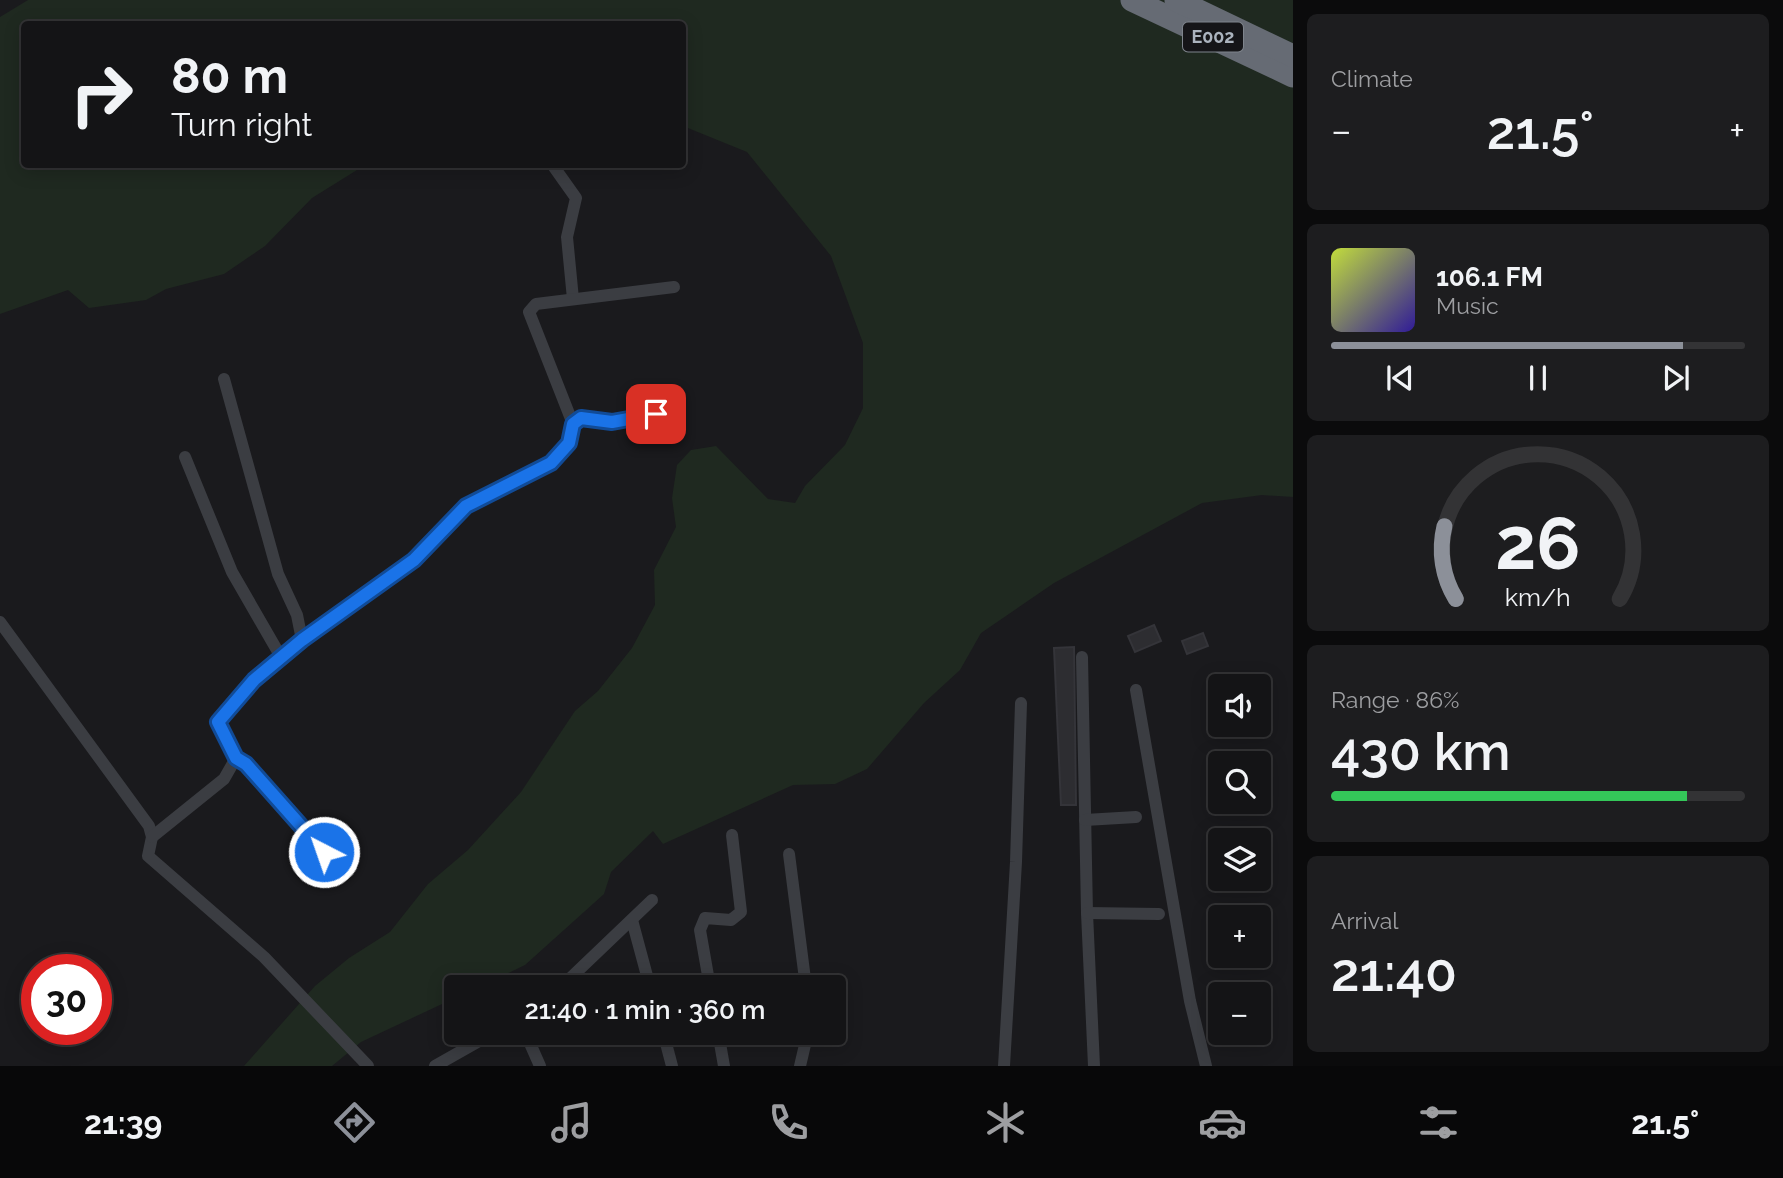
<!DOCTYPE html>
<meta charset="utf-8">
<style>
body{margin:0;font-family:Raleway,sans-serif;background:#1d1d1f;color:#f1f3f6;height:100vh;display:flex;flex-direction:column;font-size:26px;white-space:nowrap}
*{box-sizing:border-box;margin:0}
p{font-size:23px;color:#9d9ea1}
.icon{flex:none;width:38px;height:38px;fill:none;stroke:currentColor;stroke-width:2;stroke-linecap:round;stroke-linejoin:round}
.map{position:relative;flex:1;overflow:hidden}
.drawer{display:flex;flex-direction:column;gap:14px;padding:14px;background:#0b0b0c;width:490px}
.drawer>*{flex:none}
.banner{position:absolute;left:21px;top:21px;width:665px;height:147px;border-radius:7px;box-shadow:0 4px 18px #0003,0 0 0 2px #333335;background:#141416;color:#f1f3f6;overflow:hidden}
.buttons{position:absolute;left:1208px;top:674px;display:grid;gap:14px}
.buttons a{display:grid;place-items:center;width:63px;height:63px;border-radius:7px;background:#141416;box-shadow:0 4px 18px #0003,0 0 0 2px #333335;font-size:35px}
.speed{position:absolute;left:21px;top:954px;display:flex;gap:14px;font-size:35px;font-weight:700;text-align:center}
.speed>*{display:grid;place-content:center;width:91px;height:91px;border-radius:50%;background:#141416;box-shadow:0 4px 18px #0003,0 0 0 2px #333335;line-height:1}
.speed .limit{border:10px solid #d22;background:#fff;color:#111}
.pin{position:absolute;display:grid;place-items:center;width:60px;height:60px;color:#fff;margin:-30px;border-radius:14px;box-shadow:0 4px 10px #0006}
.me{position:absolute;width:77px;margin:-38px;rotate:319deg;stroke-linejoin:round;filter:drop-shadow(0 0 5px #0008)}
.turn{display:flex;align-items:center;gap:24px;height:147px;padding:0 35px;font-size:32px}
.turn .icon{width:91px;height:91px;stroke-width:2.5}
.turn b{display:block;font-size:49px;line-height:60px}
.big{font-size:52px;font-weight:600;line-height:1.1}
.drawer .card{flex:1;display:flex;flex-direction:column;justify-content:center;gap:10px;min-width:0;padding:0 24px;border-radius:10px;background:#1d1d1f}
.drawer .dial{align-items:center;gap:0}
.dial svg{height:182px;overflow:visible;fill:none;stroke:#333335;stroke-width:7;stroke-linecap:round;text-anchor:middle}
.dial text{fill:#f1f3f6;stroke:none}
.song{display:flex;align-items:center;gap:21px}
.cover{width:84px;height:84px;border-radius:10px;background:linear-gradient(135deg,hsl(70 70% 55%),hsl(250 70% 35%))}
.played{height:7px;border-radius:4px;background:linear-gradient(90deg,#8c9099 85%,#333335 85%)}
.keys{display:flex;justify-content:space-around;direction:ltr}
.heat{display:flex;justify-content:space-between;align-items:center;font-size:38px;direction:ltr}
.charge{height:10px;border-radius:5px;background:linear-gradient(90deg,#34c759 86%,#333335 0)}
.trip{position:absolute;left:444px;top:975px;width:402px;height:70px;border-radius:7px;background:#141416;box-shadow:0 4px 18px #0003,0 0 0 2px #333335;font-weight:600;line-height:70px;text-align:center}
.tabs{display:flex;height:112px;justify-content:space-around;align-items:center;background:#080809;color:#9d9ea1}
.tabs .icon{width:49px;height:49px}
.tabs .selected{color:#8c9099}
.tabs b{font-size:32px;color:#f1f3f6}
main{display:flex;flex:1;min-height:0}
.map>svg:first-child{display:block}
.green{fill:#1f2920}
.building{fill:#2d2d31;stroke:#343439;stroke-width:2}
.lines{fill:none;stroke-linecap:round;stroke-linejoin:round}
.street{stroke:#3b3d42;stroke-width:12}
.highway{stroke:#666b74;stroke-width:23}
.route-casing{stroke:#114b97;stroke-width:18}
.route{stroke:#1a73e8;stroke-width:12}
.labels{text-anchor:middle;stroke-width:7;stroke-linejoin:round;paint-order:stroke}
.shield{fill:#151518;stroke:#7e848c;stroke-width:2}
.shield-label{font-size:18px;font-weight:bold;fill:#abb3be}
</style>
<main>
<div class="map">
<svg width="1293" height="1066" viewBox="0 0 1293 1066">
<rect width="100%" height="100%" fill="#1a1a1d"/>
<polygon class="green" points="28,0 1293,0 1293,497 1262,495 1202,503 1054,583 981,633 960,670 924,703 867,769 835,784 793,785 663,844 653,831 611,872 604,894 525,965 479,987 457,987 457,997 361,1042 332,1066 244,1066 315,986 349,958 390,932 428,884 468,850 521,792 575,711 598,691 632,648 655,605 654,570 676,527 672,498 677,465 691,450 716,446 768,499 795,503 805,486 845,445 863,408 863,343 831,256 747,152 683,126 682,24 24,24 24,164 365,165 312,198 265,246 224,274 166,289 146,300 89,308 68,290 0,314 0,17"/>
<g class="building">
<polygon points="1154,625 1161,641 1135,652 1128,636"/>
<polygon points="1203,633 1208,646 1187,654 1182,641"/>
<polygon points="1074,647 1076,805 1061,805 1054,648"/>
</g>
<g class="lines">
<g class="street">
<polyline points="554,167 576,198 567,237 573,299"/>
<polyline points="224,379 278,574 297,615 302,640"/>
<polyline points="573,424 529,312 536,304 674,287"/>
<polyline points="185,457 232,572 281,657"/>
<polyline points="0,622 149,826 152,837 148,856 264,957 368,1066"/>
<polyline points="1082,657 1087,913 1094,1066"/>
<polyline points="1136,690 1190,1001 1206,1066"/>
<polyline points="236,758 246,764 324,852"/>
<polyline points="1085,820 1136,817"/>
<polyline points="152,837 224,779 236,758 218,722 254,680 302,640 414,560 466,506 551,463 568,443 573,424 581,418 612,422 678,410"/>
<polyline points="789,854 806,987"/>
<polyline points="1087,913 1159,914"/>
<polyline points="632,920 650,987"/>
<polyline points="561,987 652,900"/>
<polyline points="710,987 700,930 705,918 731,920 741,912 732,835"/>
<polyline points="525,1032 540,1066"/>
<polyline points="663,1032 672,1066"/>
<polyline points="718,1032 724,1066"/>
<polyline points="435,1066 495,1032"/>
<polyline points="800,1066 808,1032"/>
<polyline points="1004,1066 1016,862 1021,703"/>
</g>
<g class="highway">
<polyline points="1132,0 1293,76"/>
<polyline points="1176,0 1293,56"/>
</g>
</g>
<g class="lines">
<defs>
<polyline id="route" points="324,852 246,764 236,758 218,722 254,680 302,640 414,560 466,506 551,463 569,443 573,424 581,418 612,422 656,414"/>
</defs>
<use href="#route" class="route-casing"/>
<use href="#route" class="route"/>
</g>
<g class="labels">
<rect class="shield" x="1183" y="22.5" width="60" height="29" rx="5"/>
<g class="shield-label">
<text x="1213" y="43">E002</text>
</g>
</g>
</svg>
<div class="buttons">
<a><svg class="icon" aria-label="sound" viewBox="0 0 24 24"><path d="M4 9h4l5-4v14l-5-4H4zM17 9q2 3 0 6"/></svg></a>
<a><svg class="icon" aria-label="search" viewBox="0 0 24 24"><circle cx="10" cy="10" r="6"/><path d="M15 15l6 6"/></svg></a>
<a><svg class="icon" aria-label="layers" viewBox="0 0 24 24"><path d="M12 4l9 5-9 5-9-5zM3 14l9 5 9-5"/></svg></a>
<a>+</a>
<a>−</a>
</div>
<div class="speed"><div class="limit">30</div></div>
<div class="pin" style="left:656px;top:414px;background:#d93025"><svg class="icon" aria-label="arrive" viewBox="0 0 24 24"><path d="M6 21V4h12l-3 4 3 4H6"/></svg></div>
<svg class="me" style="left:324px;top:852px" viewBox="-20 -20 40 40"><circle r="17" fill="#1a73e8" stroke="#fff" stroke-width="3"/><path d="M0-11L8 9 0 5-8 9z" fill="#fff"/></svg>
<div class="trip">21:40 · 1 min · 360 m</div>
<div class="banner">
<div class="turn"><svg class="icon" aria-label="right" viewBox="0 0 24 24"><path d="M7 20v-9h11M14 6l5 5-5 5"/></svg><div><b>80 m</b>Turn right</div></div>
</div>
</div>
<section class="drawer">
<div class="card"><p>Climate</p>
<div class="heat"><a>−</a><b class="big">21.5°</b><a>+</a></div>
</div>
<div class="card">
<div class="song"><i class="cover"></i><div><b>106.1 FM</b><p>Music</p></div></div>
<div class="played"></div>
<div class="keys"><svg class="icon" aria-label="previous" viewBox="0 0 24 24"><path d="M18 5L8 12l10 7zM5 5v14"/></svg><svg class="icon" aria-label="pause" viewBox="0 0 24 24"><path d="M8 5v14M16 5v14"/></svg><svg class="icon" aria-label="next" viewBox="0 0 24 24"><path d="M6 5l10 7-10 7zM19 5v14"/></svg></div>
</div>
<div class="card dial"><svg viewBox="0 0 100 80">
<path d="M14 69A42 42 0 1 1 86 69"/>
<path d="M14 69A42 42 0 0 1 9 37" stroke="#8c9099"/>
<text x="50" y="56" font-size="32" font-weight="700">26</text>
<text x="50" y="72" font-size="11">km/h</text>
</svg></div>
<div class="card"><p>Range · 86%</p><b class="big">430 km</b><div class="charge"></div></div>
<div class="card"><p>Arrival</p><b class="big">21:40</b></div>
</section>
</main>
<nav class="tabs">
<b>21:39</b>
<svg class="icon selected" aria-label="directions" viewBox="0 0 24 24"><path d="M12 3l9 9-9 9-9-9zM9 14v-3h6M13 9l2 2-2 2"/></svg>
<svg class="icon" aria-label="music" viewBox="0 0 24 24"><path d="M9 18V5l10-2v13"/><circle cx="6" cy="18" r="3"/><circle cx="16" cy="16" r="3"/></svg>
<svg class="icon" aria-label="phone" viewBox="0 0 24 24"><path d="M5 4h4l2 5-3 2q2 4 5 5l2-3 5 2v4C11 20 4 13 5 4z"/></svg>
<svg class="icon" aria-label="climate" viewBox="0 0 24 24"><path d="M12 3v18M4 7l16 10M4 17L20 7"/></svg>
<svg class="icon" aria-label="car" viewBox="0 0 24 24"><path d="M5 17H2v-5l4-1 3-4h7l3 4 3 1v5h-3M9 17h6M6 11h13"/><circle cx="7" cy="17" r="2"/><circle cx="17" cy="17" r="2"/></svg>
<svg class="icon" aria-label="filters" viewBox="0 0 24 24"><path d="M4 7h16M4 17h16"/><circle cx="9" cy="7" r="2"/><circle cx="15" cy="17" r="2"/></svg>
<b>21.5°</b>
</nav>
